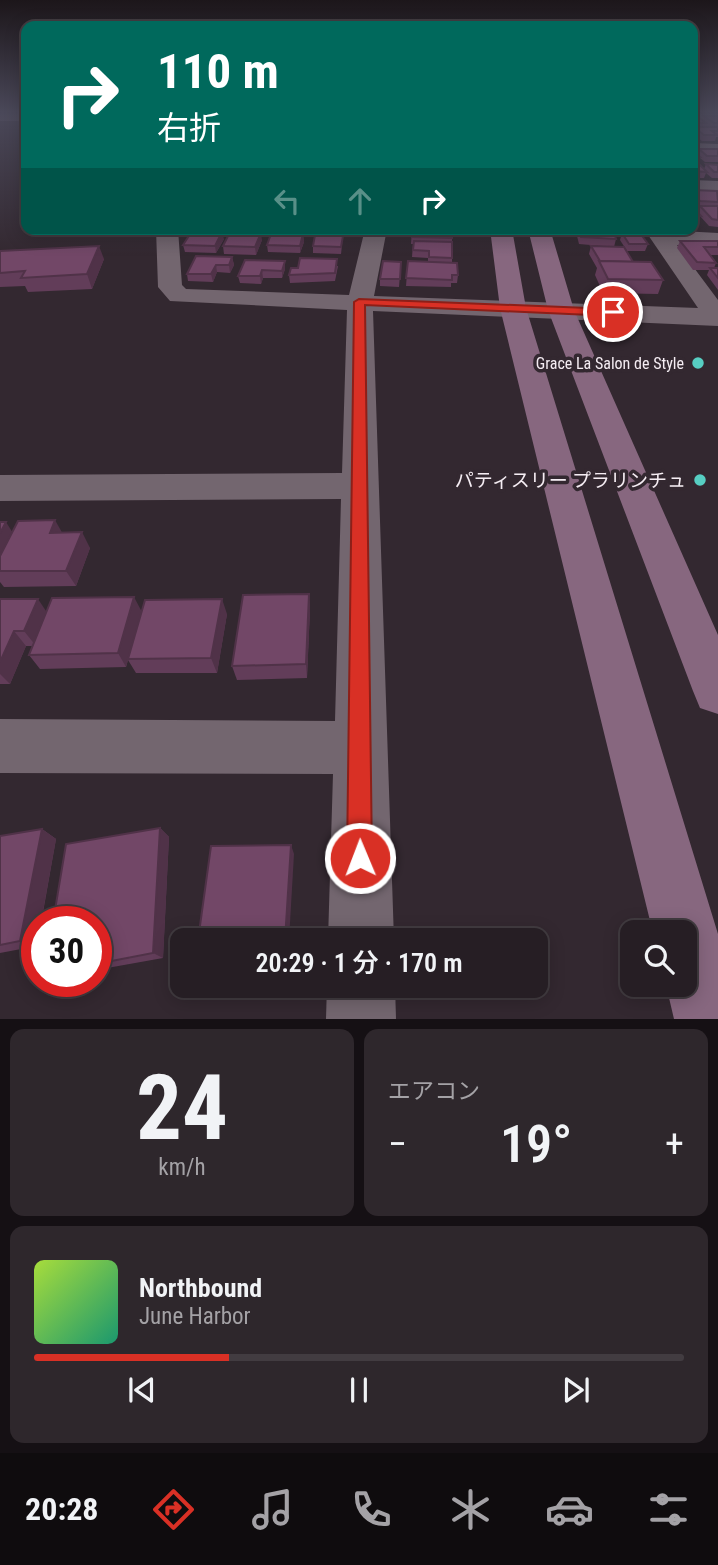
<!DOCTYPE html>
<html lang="ja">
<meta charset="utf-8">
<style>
body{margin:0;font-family:"Roboto Condensed","Noto Sans JP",sans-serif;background:#2e272c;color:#f1f3f6;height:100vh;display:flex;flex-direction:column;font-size:26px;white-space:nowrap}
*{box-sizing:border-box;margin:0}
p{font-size:23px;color:#a4a2a6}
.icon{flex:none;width:38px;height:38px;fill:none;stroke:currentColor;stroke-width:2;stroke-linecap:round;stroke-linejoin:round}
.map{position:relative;height:1019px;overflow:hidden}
.drawer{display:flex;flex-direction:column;gap:10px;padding:10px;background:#151014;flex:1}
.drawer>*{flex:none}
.hud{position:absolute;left:21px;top:21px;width:677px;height:214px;border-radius:14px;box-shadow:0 4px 18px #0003,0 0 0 2px #423c41;background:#00695c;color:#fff;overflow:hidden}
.tools{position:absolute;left:620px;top:920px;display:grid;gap:14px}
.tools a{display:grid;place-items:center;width:77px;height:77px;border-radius:14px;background:#261e24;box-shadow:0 4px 18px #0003,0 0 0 2px #423c41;font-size:35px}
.speed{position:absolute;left:21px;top:906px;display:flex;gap:14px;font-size:35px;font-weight:700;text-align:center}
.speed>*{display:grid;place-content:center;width:91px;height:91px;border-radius:50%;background:#261e24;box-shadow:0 4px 18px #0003,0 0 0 2px #423c41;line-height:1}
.speed .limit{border:10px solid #d22;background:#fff;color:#111}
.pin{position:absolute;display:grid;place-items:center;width:60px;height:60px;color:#fff;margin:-30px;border:4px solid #fff;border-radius:50%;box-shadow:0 2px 7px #0007}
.me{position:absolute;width:77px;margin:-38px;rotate:359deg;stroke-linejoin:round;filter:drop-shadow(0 0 5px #0008)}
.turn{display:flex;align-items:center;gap:24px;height:147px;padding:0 21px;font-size:32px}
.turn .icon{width:91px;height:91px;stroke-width:2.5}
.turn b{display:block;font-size:49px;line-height:60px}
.lanes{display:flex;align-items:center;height:66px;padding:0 21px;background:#0003;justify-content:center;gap:35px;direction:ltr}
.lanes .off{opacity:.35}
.big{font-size:52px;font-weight:600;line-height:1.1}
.drawer .card{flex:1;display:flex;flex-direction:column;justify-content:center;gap:10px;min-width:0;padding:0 24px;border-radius:14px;background:#2e272c}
.drawer .dial{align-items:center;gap:0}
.dial b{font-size:91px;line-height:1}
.song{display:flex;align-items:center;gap:21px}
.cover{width:84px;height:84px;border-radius:10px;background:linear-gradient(135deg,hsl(80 70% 55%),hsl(160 70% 35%))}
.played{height:7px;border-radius:4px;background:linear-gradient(90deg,#d93025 30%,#423c41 30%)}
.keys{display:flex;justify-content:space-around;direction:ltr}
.heat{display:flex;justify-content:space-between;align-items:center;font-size:38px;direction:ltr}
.drawer .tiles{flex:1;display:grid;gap:10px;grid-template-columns:1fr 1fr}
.card:last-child{grid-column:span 2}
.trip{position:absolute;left:170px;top:928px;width:378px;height:70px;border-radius:14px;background:#261e24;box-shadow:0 4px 18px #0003,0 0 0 2px #423c41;font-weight:600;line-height:70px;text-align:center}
.tab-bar{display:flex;height:112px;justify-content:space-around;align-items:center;background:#0f0c0e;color:#a4a2a6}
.tab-bar .icon{width:49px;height:49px}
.tab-bar .current{color:#d93025}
.tab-bar b{font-size:32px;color:#f1f3f6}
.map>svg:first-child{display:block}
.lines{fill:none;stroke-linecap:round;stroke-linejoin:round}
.street{fill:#73666f;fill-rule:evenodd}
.secondary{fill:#87677f;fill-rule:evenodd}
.wall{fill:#623d59}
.shaded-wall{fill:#503248}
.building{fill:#724767;stroke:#503248;stroke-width:2}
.route{fill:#d93025;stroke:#8d1f18;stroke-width:2}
.poi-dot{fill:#57cec2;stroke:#332830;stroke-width:2.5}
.labels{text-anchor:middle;stroke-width:7;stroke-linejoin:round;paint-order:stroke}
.far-poi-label{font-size:16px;fill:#f5edf3;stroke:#332830;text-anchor:end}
.poi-label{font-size:19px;fill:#f5edf3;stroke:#332830;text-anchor:end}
</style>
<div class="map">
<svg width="718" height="1019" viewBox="0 0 718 1019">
<rect width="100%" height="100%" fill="#332830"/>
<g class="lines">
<g class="street">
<rect x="0" y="113" width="26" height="8"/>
<rect x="693" y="114" width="25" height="8"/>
<polygon points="693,143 718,144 718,154 693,153"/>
<polygon points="693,180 718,181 718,193 693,192"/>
<polygon points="156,229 178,229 182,285 186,289 349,295 365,229 387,229 374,296 698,308 644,229 718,233 718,247 677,245 718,300 718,326 373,311 394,940 328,940 333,774 0,773 0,719 335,721 341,499 0,501 0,475 342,473 347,310 170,301 158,287"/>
<polygon points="327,985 395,985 396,1019 326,1019"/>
</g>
<g class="secondary">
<polygon points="490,229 512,229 526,308 718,934 718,1019 674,1019 666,985 684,985 684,933 653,933 500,308"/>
<polygon points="528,229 550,229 574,310 718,635 718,714 700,708 693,691 548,310"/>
</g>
</g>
<g class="wall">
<polygon points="693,116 703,120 704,116 718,116 718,137 716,137 715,141 702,141 697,137 697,139 693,139"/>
<polygon points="699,149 718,149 718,162 705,162 700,158 698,163 704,169 706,164 718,165 718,178 712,178 706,173 704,178 693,178 693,151 697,154"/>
<polygon points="693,190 718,192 718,227 709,226 700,216 698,222 693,222 693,207 697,212 699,208 697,208 693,204"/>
<polygon points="412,229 452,238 452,263 458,275 457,283 451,283 451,287 406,286 408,261 428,262 428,258 412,257 413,244 411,244"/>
<polygon points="577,229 613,229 616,239 614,247 579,244 576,232"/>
<polygon points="622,233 648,244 645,251 627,251 620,240"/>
<polygon points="303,234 304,242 300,253 268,252 267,245"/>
<polygon points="343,236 341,254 313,253 313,246"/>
<polygon points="224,239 216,253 185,252 183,245"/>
<polygon points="262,240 256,255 224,254 223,246"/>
<polygon points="680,241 718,241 718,255 710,255 716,263 714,268 718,268 718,290 707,275 709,270 693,270 677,248"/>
<polygon points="591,246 633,262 663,280 658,294 603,293 595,275 597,268 589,254"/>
<polygon points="0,251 104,259 92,289 28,292 25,286 0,287"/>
<polygon points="232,257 234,265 230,273 217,272 213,282 188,281 187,274"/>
<polygon points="285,261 285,269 282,278 263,278 261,284 240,283 238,276"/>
<polygon points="401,262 399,287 380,286 380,279"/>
<polygon points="338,266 335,281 290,283 289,275"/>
<polygon points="12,532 62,532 90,548 76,586 4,587 0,582 0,571"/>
<polygon points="309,594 310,609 307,678 237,680 232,666"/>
<polygon points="0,599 46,611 142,612 227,614 217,673 136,673 128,660 126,667 40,669 29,655 32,646 26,646 10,684 0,684"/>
<polygon points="160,828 169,837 163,958 96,970 96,922"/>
<polygon points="42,829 56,839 37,946 0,953 0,836"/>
</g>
<g class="shaded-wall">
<polygon points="222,232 224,239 216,253 215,246"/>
<polygon points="261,233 262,240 256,255 255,247"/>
<polygon points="303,234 304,242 300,253 300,246"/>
<polygon points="99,246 104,259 92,289 87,274"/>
<polygon points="232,257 234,265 230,273 229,265"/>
<polygon points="285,261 285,269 282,278 282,271"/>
<polygon points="216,265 217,272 213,282 211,274"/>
<polygon points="262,270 263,278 261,284 260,276"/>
<polygon points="55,520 64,536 50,533"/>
<polygon points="6,522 16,538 0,570 0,533"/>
<polygon points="82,532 90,548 76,586 66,571"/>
<polygon points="309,594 310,609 307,678 306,664"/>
<polygon points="134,597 142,612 126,667 118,653"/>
<polygon points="38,599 48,614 36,646 24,631"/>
<polygon points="222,599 227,614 217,673 211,658"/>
<polygon points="14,631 26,646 10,684 0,674 0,662"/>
<polygon points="160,828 169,837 163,958 153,953"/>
<polygon points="42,829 56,839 41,922 37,922 37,946 20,941"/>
<polygon points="291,845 294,854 289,940 285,940"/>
</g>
<g class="building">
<polygon points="693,116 697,116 706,123 693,123"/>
<polygon points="704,116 718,116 718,123 714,123"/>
<polygon points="694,127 718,127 718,131 712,131 717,135 704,135"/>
<polygon points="699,149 718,149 718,156 707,156"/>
<polygon points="693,151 700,157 693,157"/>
<polygon points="693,161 696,161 707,172 693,171"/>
<polygon points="706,164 718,165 718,172 714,172"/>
<polygon points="693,190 717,191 718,202 700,201 693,194"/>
<polygon points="700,206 718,206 718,220 712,219"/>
<polygon points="693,207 701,216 693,215"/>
<polygon points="412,229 452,229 452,238 412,237"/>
<polygon points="579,229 613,229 616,239 581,237"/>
<polygon points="192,231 222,232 215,246 183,245"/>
<polygon points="230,232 261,233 255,247 223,246"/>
<polygon points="622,233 640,233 648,244 629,244"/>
<polygon points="271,234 303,234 300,246 267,245"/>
<polygon points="315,235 343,236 341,247 313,246"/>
<polygon points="414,241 452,242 452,258 429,257 429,251 413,250"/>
<polygon points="680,241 718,241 718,247 704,247 716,263 697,262"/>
<polygon points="99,246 87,274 21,278 25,271 0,273 0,251"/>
<polygon points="591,246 624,247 633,262 600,261"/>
<polygon points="196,256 232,257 229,265 216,265 211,274 187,274"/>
<polygon points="300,258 337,259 335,273 289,275 291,268 298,268"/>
<polygon points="245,260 285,261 282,271 262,270 260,276 238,276"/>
<polygon points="383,261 401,262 400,279 380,279"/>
<polygon points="408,261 457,263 458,275 452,275 452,280 406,278"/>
<polygon points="599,261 651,262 663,280 608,279"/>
<polygon points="710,268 718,268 718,278"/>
<polygon points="55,520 50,533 82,532 66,571 0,571 0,556 18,521"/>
<polygon points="0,522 6,522 0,533"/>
<polygon points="309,594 306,664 232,666 243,595"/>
<polygon points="134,597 118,653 29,655 52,598"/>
<polygon points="0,599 38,599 24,631 14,631 0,662"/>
<polygon points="222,599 211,658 128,659 145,600"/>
<polygon points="160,828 153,953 96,964 96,922 53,922 66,844"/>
<polygon points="42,829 20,941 0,945 0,836"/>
<polygon points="291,845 285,940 198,940 211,846"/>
</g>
<linearGradient id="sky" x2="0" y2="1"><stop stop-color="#1c161a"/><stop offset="0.44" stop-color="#4a4859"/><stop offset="1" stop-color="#4a4859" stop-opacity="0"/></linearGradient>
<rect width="718" height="255" fill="url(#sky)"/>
<polygon class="route" points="359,299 613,309 619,312 613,316 365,305 372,858 368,866 360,870 351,866 347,858 354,302"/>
<g class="poi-dot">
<circle cx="698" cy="363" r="7"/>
<circle cx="700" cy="480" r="7"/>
</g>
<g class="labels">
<g class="far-poi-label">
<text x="684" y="369">Grace La Salon de Style</text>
</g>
<g class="poi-label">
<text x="686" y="487">パティスリー プラリンチュ</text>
</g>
</g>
</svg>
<div class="tools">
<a><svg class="icon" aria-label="search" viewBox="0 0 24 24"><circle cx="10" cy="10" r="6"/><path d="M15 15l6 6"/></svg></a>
</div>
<div class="speed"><div class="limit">30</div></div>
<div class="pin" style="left:613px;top:312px;background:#d93025"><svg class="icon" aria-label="arrive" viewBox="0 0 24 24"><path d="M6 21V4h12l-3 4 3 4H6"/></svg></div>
<svg class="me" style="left:360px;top:858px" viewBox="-20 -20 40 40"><circle r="17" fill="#d93025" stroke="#fff" stroke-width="3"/><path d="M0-11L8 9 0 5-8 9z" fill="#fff"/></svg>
<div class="trip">20:29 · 1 分 · 170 m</div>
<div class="hud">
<div class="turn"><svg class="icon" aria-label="right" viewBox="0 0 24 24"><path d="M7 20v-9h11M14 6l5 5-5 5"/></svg><div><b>110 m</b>右折</div></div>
<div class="lanes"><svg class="icon off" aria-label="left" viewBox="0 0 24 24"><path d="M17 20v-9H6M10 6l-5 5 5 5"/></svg><svg class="icon off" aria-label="ahead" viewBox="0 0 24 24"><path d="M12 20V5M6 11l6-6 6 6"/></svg><svg class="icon" aria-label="right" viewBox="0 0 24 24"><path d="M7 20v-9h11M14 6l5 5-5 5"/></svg></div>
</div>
</div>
<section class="drawer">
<div class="tiles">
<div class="card dial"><b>24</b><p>km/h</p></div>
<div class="card"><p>エアコン</p>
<div class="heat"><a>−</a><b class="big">19°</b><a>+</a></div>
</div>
<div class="card">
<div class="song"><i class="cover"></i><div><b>Northbound</b><p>June Harbor</p></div></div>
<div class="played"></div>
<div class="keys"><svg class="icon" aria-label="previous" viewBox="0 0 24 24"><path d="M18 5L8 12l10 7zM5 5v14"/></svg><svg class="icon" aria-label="pause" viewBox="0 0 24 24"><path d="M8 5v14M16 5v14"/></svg><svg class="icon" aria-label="next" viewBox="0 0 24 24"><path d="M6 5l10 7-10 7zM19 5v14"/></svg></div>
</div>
</div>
</section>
<nav class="tab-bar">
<b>20:28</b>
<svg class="icon current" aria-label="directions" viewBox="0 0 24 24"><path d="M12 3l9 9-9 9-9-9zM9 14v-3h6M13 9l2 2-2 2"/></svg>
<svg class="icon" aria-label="music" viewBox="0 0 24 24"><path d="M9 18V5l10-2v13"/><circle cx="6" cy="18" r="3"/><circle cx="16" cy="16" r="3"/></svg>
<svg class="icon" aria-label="phone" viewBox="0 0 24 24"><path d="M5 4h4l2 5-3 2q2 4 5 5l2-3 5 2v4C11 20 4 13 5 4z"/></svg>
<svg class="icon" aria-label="climate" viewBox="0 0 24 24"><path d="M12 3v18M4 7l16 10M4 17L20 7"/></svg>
<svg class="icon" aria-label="car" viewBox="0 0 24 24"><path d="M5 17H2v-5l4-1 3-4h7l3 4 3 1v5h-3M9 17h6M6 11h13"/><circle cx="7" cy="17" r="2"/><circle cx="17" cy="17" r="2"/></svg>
<svg class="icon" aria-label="filters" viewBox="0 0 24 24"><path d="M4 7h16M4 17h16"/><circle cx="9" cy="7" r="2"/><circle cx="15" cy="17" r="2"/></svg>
</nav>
